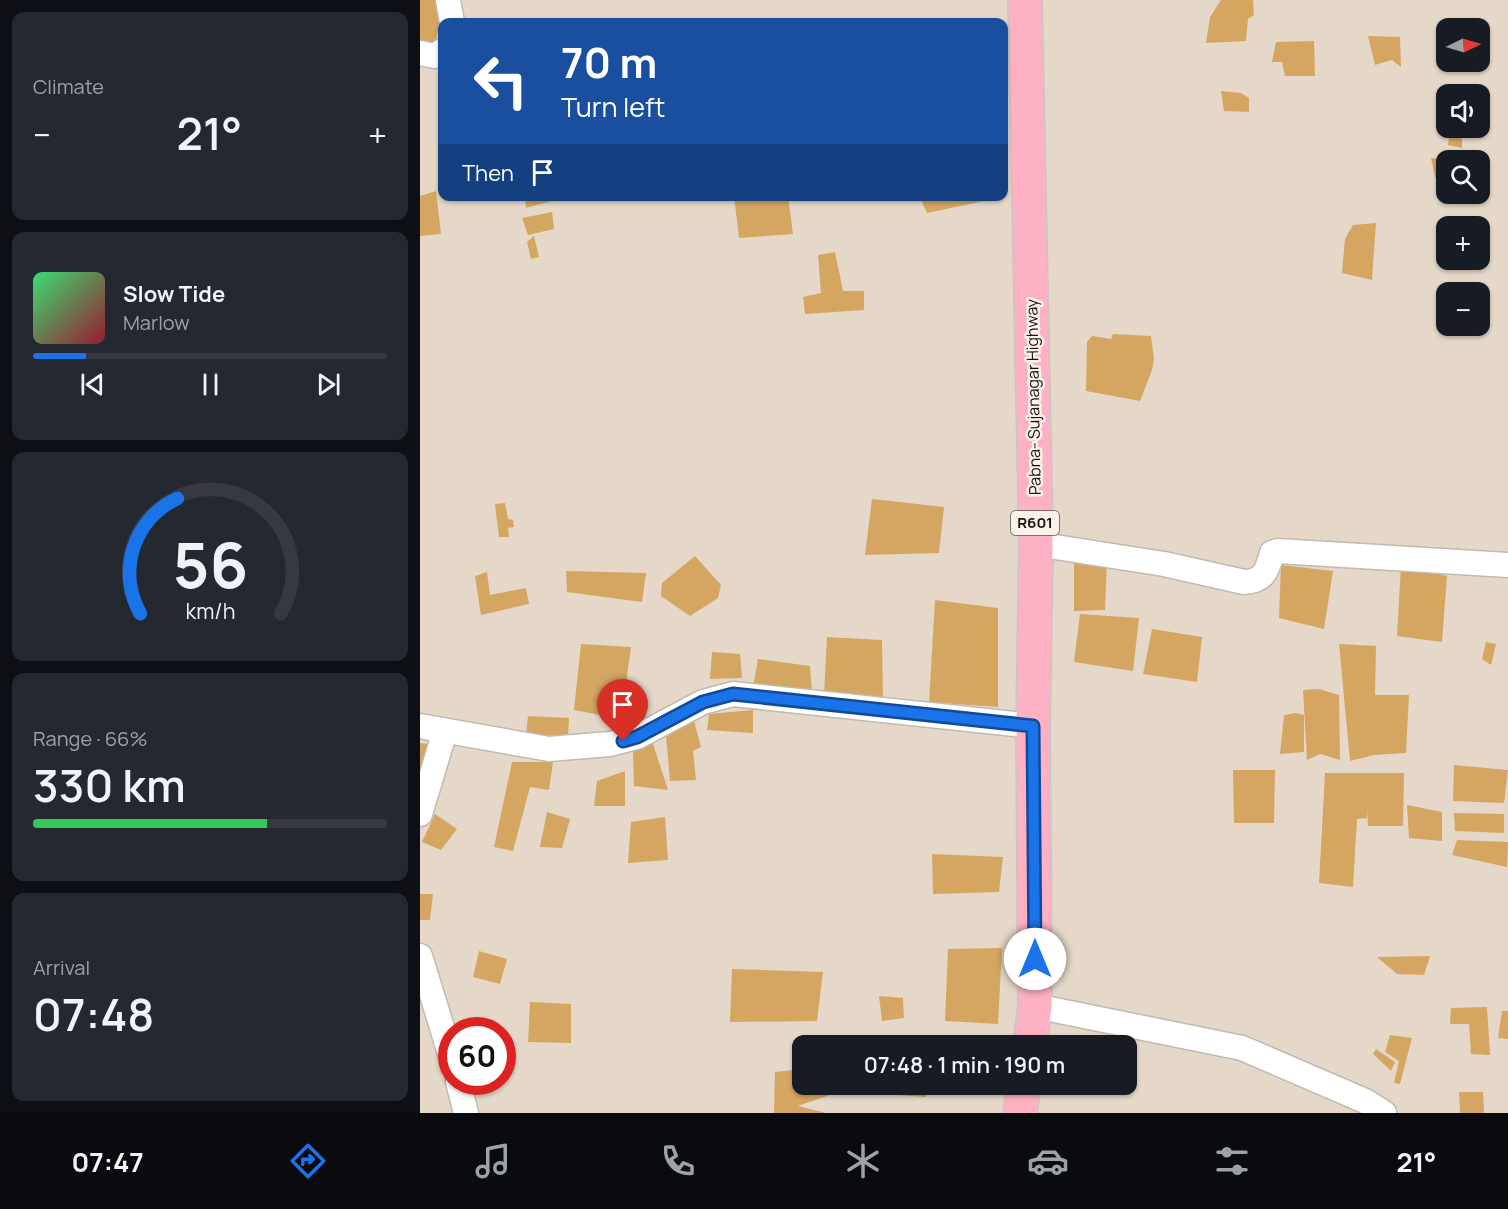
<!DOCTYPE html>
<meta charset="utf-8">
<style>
body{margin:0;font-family:Manrope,sans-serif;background:#242831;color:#f1f3f6;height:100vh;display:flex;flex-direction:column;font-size:22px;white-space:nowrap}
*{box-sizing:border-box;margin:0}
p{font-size:20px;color:#9ea1a6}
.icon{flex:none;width:33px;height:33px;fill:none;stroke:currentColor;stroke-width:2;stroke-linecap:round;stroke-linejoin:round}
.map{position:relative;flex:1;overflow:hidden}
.details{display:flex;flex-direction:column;gap:12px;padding:12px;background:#0d0f14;width:420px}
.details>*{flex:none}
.banner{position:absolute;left:18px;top:18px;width:570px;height:183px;border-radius:12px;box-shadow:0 2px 4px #0004;background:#1a4fa0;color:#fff;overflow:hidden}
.needle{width:39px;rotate:85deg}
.buttons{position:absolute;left:1016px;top:18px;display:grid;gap:12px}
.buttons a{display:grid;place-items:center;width:54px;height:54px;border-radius:12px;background:#171b24;box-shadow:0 2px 4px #0004;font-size:30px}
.speed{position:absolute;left:18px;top:1017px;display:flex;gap:12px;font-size:30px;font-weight:700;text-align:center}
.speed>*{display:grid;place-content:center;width:78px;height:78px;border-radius:50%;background:#171b24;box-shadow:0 2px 4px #0004;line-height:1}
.speed .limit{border:9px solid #d22;background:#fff;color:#111}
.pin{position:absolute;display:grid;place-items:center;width:51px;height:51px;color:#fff;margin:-62px -26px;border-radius:50% 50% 50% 0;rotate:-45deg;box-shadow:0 0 6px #0007}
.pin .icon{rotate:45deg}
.me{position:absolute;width:66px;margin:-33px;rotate:0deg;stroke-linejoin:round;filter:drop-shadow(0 0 4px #0008)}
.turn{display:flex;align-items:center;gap:21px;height:126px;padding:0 24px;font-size:27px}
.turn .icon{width:78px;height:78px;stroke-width:2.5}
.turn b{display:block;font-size:42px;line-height:51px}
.then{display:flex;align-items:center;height:57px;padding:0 24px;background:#0003;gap:12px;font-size:22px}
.big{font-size:45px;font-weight:600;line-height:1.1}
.details .widget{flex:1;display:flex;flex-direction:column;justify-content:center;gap:9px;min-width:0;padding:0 21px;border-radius:12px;background:#242831}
.details .dial{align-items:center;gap:0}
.dial svg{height:156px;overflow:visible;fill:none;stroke:#363941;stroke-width:7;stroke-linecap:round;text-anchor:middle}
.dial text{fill:#f1f3f6;stroke:none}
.song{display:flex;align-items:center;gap:18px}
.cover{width:72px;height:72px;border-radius:9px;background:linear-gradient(135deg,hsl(140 70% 55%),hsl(350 70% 35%))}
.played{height:6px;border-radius:3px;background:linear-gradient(90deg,#1a73e8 15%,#363941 15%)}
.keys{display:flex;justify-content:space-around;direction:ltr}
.heat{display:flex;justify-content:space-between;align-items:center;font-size:33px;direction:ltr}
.charge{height:9px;border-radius:4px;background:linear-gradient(90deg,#34c759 66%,#363941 0)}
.trip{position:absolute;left:372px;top:1035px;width:345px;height:60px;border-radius:12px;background:#171b24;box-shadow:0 2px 4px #0004;font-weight:600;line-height:60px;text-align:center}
.tab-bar{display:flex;height:96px;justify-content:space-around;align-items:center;background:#090b0e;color:#9ea1a6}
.tab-bar .icon{width:42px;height:42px}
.tab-bar .current{color:#1a73e8}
.tab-bar b{font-size:27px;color:#f1f3f6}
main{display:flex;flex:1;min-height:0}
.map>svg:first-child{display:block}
.built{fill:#e5d8c8;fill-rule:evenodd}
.building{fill:#d5a662}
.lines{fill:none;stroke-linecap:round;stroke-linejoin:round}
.street-casing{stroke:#c1bab1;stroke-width:27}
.primary-casing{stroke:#c7c6c5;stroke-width:36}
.street{stroke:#fff;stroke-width:24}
.primary{stroke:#fdb1c3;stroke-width:33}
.route-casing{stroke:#114b97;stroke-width:15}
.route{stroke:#1a73e8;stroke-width:10}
.labels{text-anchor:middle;stroke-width:5;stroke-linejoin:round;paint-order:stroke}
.shield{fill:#faf2e8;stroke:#59544f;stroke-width:1.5}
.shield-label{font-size:15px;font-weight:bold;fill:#14110e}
.street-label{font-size:16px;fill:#14110e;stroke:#faf2e8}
</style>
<main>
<section class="details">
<div class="widget"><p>Climate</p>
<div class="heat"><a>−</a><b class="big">21°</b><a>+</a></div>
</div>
<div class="widget">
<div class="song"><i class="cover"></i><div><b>Slow Tide</b><p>Marlow</p></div></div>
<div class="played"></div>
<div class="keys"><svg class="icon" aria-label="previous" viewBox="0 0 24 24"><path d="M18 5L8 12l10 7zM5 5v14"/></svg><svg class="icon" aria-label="pause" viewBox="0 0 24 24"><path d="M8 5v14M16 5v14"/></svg><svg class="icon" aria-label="next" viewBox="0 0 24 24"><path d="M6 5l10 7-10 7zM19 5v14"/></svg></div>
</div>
<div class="widget dial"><svg viewBox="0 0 100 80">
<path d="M14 69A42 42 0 1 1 86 69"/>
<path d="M14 69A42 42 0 0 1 33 10" stroke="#1a73e8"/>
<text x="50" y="56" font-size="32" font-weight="700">56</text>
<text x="50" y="72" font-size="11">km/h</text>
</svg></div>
<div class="widget"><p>Range · 66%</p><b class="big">330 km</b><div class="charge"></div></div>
<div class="widget"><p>Arrival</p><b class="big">07:48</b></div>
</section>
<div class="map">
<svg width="1088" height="1113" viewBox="0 0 1088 1113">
<rect width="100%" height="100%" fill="#ece5db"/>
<path class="built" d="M0 0H1088V1113H0ZM22 22H584V196H22ZM1026 28H1059V62H1026ZM1026 94H1059V128H1026ZM1026 160H1059V194H1026ZM1026 226H1059V260H1026ZM1026 292H1059V326H1026ZM32 1030H82V1082H32ZM382 1046H706V1084H382Z"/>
<g class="building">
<polygon points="0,0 21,0 21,18 14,48 0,45"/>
<polygon points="801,0 833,0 834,15 828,19 826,41 786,43 790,17"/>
<polygon points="948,36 980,37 981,67 972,60 955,65"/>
<polygon points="894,41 895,76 865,76 862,62 852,62 856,42"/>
<polygon points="801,91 821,93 829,98 829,112 804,111"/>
<polygon points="1030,128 1042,128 1042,148 1028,145"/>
<polygon points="1011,158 1026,159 1026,178 1015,177"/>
<polygon points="16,191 21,234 0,236 0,196"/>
<polygon points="110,196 131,196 132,201 106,208 105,198"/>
<polygon points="314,196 368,196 373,234 319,238"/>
<polygon points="499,196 565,196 564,201 507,213"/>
<polygon points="132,212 134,229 108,235 102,218"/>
<polygon points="956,223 952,280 922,273 925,239 933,225"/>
<polygon points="114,236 119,257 111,259 107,242"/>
<polygon points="415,252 423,291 444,291 444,310 385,314 383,297 401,293 398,255"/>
<polygon points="693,334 731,336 734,359 732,370 720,401 666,391 667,342 672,336 691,339"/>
<polygon points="452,499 524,507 519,553 445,555"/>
<polygon points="85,503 88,519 93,520 94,527 88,528 89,537 79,537 75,504"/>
<polygon points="275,556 301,585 298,598 270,616 241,596 242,583"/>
<polygon points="687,560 685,610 654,611 654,561"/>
<polygon points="861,565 913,571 904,629 859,618"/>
<polygon points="981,565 1027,576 1022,642 977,636"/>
<polygon points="146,571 226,573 222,602 147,592"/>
<polygon points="67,572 70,595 106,588 109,604 61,615 55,576"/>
<polygon points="515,600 578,608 578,707 509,702"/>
<polygon points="660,614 719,618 713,671 654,662"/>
<polygon points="732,629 782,637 777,682 723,674"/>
<polygon points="407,637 462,640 463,700 404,695"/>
<polygon points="1066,642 1076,644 1071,665 1062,659"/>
<polygon points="161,644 211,647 201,719 154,710"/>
<polygon points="919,644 956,646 955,695 989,695 986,753 954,755 930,761"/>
<polygon points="292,652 320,654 322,678 290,679"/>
<polygon points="338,659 390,666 392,692 333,687"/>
<polygon points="899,689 919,695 920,760 900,754 887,760 883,690"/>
<polygon points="333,710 333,733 287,730 289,714"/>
<polygon points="876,713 884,715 884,752 860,754 864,715"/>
<polygon points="108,716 149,718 148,737 106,735"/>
<polygon points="274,721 281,747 273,751 276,780 250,781 246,736"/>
<polygon points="0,743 9,744 0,788"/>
<polygon points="233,744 248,790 214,786 213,751"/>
<polygon points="92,762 133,762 129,790 110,787 93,851 74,847"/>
<polygon points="1034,765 1088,770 1084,803 1033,801"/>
<polygon points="813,770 855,770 854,823 814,823"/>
<polygon points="205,771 205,806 174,806 177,781"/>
<polygon points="905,773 984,773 983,826 948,826 947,807 947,818 937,819 933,887 899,883"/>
<polygon points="987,805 1022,812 1022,841 989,838"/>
<polygon points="127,812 150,819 142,848 120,847"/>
<polygon points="1034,813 1084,814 1084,833 1035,831"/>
<polygon points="15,814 37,829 21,850 2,842"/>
<polygon points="245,817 248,860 208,863 211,822"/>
<polygon points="1037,840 1088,842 1087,867 1032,855"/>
<polygon points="512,854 583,857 579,892 513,894"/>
<polygon points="0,894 13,894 10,920 0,920"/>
<polygon points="582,948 578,1024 525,1021 528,949"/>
<polygon points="59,951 87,959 80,984 53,977"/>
<polygon points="1010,956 1004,975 977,974 957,957"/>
<polygon points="312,969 403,972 397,1021 310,1022"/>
<polygon points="459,996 483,998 484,1018 462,1021"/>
<polygon points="110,1002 151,1004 151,1043 108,1042"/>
<polygon points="1067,1007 1070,1055 1051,1054 1049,1024 1030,1024 1031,1008"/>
<polygon points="1082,1011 1088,1011 1088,1039 1078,1038"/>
<polygon points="970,1035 992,1038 980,1084 974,1083 979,1061 965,1052"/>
<polygon points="956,1049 975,1062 971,1071 953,1054"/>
<polygon points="382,1069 382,1084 506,1084 506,1097 421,1091 378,1106 406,1113 354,1113 355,1072"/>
<polygon points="1039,1092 1063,1092 1064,1113 1040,1113"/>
</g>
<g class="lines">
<defs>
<g id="street">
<polyline points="28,0 32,22"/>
<polyline points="0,53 15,56 22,51"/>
<path d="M616 544 744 564 824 582C844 581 847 571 852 553L858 551 1088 565"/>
<polyline points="0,726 129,749 190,744 217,737 283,702 313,694 613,726"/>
<polyline points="0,814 25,731"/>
<polyline points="0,956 32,1060"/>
<polyline points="615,1006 822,1048 945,1101 964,1113"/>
<polyline points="38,1082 46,1113"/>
</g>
<g id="primary">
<polyline points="605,0 616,544 613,726 615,1006 610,1046"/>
<polyline points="600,1113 604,1084"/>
</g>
</defs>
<use href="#street" class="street-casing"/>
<use href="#primary" class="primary-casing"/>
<use href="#street" class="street"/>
<use href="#primary" class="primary"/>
</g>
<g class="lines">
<defs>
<polyline id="route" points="203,741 217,737 283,702 313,694 613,726 615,959"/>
</defs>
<use href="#route" class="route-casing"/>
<use href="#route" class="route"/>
</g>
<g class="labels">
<rect class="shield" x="591" y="511" width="48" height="24" rx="4.5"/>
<g class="shield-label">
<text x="615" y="528">R601</text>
</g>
<g class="street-label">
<text transform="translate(613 397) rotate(-91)" y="6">Pabna- Sujanagar Highway</text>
</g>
</g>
</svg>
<div class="buttons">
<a><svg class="needle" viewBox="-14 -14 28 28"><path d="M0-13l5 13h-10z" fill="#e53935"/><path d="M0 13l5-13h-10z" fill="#9ea1a6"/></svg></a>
<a><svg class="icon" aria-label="sound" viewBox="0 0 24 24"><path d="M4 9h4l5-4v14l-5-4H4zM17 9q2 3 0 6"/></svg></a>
<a><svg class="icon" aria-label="search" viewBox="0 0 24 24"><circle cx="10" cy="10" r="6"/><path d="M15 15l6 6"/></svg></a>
<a>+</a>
<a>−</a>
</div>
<div class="speed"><div class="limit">60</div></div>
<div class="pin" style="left:203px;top:741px;background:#d93025"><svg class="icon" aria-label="arrive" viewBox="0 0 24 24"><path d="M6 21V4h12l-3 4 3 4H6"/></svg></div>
<svg class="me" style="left:615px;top:959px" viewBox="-20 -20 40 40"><circle r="19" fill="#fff"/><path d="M0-13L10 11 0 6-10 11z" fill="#1a73e8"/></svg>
<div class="trip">07:48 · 1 min · 190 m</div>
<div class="banner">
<div class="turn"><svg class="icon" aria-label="left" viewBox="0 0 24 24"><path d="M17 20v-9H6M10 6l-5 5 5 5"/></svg><div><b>70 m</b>Turn left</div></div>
<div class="then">Then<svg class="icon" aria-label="arrive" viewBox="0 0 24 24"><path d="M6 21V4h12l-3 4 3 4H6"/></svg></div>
</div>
</div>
</main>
<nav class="tab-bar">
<b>07:47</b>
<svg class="icon current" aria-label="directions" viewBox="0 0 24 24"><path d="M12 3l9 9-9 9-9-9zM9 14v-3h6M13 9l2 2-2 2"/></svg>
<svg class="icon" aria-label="music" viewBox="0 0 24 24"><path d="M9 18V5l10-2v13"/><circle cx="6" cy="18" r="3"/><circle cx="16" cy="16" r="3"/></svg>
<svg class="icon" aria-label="phone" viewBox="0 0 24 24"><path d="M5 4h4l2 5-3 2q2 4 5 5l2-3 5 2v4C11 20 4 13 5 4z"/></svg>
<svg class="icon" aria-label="climate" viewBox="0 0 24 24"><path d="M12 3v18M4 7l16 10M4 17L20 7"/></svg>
<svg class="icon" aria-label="car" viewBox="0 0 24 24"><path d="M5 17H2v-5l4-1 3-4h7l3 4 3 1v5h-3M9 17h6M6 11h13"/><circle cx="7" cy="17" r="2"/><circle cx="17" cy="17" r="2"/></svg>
<svg class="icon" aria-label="filters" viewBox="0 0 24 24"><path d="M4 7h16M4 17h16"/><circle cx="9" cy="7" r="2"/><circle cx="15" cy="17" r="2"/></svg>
<b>21°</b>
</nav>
